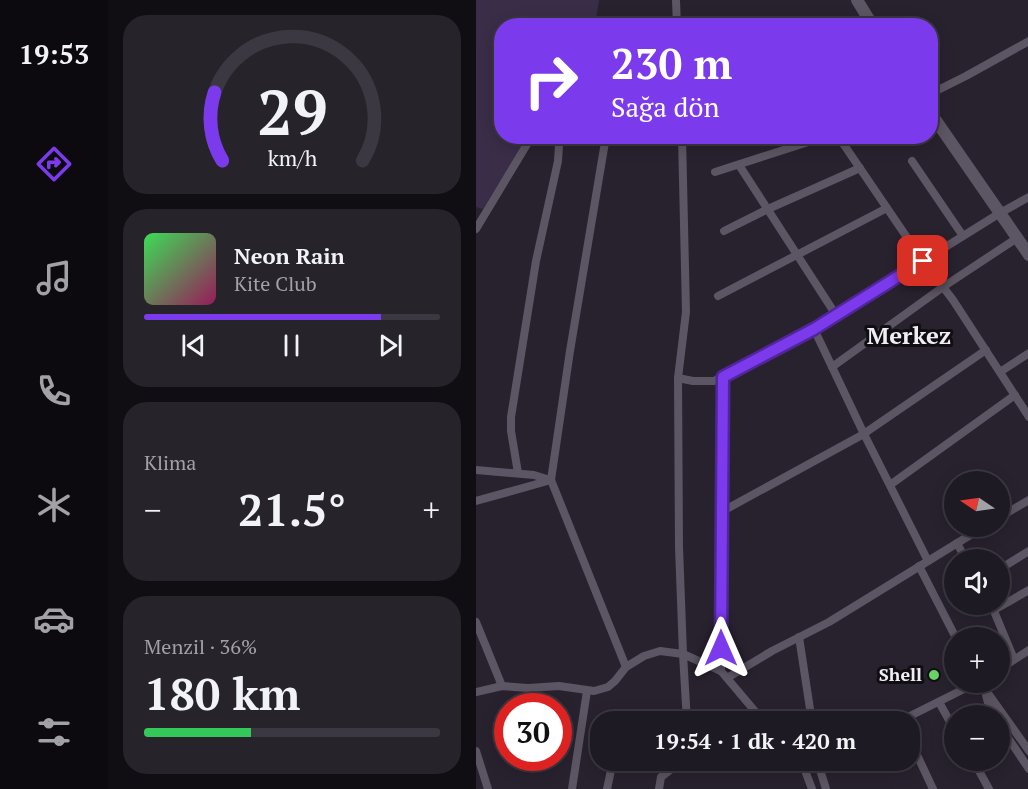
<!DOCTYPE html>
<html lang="tr">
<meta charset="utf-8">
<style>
body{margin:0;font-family:"PT Serif",serif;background:#26232b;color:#f1f3f6;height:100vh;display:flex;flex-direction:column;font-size:22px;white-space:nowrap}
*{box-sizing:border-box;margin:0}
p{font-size:20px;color:#a1a1a6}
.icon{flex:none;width:33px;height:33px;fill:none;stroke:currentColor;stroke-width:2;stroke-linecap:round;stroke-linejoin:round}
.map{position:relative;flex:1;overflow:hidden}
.sheet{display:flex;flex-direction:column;gap:15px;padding:15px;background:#100e13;width:368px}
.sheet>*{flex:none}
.hud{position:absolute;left:18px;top:18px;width:444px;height:126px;border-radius:24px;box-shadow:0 3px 15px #0003,0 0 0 2px #3c3841;background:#7c3aed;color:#fff;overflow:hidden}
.needle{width:39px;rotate:283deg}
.controls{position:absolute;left:468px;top:471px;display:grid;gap:12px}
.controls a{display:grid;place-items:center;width:66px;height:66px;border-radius:50%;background:#1e1a23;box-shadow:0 3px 15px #0003,0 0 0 2px #3c3841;font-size:30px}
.speed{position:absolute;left:18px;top:693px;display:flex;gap:12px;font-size:30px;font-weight:700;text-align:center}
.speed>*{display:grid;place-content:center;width:78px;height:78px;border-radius:50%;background:#1e1a23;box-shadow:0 3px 15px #0003,0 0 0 2px #3c3841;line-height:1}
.speed .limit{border:9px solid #d22;background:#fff;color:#111}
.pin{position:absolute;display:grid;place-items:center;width:51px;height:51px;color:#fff;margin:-26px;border-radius:12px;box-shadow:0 3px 9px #0006}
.me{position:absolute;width:66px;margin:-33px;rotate:0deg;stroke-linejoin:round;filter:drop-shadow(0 0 4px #0008)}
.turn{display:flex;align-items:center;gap:21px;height:126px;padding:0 18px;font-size:27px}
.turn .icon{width:78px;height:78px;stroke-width:2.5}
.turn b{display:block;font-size:42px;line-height:51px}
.big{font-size:45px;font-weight:600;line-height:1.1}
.sheet .tile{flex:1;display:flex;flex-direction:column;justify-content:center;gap:9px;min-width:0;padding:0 21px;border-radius:24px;background:#26232b}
.sheet .dial{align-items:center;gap:0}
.dial svg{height:156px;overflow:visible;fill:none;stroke:#3c3841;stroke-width:7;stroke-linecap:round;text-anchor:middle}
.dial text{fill:#f1f3f6;stroke:none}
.song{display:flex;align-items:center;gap:18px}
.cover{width:72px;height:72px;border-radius:9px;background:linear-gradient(135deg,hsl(130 70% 55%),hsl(330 70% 35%))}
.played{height:6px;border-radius:3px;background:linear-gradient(90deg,#7c3aed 80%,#3c3841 80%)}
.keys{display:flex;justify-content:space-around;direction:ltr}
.heat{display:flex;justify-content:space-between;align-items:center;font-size:33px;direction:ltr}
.charge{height:9px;border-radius:4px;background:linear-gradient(90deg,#34c759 36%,#3c3841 0)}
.trip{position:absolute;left:114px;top:711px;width:330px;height:60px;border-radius:24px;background:#1e1a23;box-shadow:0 3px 15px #0003,0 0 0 2px #3c3841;font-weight:600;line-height:60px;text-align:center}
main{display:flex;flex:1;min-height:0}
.menu{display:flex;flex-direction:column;width:108px;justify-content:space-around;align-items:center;background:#0c0a0e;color:#a1a1a6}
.menu .icon{width:42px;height:42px}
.menu .current{color:#7c3aed}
.menu b{font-size:27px;color:#f1f3f6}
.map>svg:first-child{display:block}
.green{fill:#3a2d48}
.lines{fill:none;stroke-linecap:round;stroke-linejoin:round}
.street{stroke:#5c5563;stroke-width:8}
.secondary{stroke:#5c5563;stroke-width:12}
.route-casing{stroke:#51269a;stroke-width:15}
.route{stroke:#7c3aed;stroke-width:10}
.poi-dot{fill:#68d465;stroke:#100d13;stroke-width:2}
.labels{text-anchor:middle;stroke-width:6;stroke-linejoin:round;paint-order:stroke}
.poi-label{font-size:18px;font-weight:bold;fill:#f1edf5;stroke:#100d13;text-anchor:end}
.district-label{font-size:24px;font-weight:bold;fill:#f1edf5;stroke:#100d13}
</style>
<main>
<nav class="menu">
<b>19:53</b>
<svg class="icon current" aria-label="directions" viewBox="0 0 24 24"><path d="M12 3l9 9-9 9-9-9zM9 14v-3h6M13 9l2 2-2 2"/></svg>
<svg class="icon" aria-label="music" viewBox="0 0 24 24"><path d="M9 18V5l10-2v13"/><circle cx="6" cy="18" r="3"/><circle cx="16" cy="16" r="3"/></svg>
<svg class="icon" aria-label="phone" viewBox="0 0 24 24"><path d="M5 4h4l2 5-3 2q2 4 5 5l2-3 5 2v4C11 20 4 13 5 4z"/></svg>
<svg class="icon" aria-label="climate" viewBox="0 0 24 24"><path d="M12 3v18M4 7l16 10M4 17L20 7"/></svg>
<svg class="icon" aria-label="car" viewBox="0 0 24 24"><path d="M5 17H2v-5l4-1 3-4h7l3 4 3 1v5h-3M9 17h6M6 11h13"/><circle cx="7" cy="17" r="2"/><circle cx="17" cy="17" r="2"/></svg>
<svg class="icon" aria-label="filters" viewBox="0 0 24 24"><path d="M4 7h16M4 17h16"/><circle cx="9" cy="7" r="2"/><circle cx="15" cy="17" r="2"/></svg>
</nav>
<section class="sheet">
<div class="tile dial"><svg viewBox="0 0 100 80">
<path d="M14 69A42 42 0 1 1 86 69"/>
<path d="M14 69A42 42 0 0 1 10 34" stroke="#7c3aed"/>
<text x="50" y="56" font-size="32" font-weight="700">29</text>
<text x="50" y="72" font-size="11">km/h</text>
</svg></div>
<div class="tile">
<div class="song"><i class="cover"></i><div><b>Neon Rain</b><p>Kite Club</p></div></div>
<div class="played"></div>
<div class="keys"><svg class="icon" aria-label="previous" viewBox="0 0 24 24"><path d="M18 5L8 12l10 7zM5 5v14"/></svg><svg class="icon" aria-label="pause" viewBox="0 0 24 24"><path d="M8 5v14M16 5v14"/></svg><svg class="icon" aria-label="next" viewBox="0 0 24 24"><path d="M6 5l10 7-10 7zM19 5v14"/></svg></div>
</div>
<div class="tile"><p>Klima</p>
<div class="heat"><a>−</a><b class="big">21.5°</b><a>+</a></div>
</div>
<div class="tile"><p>Menzil · 36%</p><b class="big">180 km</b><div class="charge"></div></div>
</section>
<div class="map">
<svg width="553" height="789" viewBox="0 0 553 789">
<rect width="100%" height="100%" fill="#28222f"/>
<polygon class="green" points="0,0 123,0 119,25 26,26 26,136 52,137 7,209 0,207"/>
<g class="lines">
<g class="street">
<polyline points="200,0 201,26"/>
<polyline points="454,94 490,76 553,41"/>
<polyline points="130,136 94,351 75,480 150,667"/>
<polyline points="362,136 447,261 477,300 553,417"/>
<polyline points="436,161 487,236"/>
<polyline points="263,165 360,315"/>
<polyline points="239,172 351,136"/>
<polyline points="0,229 56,136"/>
<polyline points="248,231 292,209 384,168"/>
<polyline points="242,296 411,208"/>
<polyline points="338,329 388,434 452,561"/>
<polyline points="356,367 467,287 541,238"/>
<polyline points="524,372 553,353"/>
<polyline points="202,378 217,381 238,381 338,329 524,213 553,197"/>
<polyline points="0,470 58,475 74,480"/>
<polyline points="42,473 35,431 35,417 60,261 82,161 83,145 81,136"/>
<polyline points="414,485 539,395"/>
<polyline points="0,501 75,480"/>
<polyline points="245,512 386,435 510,350"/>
<polyline points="524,517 553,500"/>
<polyline points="481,543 490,560"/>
<polyline points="443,566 480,638"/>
<polyline points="524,569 553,551"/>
<polyline points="515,604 538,659"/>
<polyline points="518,610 553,590"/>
<polyline points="0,622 26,686"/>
<polyline points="323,637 336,722"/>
<polyline points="524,669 553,650"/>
<polyline points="245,671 247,377"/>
<polyline points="251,678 296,651 353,622 509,526"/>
<polyline points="504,682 553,751"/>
<polyline points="0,692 26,686 52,688 83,686 118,691 132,687 139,681 150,667 168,656 184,651 207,654 203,547 202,378 210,312 206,136"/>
<polyline points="510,695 514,711 516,716"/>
<polyline points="463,702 478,729"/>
<polyline points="211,722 207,654 245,671 288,722"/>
<polyline points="422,722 502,682"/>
<polyline points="524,726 553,769"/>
<polyline points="434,740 457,789"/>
<polyline points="0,751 12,789"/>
<polyline points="325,760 336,789"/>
<polyline points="341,760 350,789"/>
<polyline points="497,760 513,789"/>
<polyline points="96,789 111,691"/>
<polyline points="131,789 137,761"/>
<polyline points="183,789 185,777 202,764 205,760"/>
</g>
<g class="secondary">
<polyline points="381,0 397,26"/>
<polyline points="454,112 553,255"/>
</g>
</g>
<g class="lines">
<defs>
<polyline id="route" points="245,648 247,377 338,329 447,261"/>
</defs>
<use href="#route" class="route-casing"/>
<use href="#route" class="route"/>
</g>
<circle class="poi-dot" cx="458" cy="675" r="6"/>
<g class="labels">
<g class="poi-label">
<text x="446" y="681">Shell</text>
</g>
<g class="district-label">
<text x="433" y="344">Merkez</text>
</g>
</g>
</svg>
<div class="controls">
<a><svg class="needle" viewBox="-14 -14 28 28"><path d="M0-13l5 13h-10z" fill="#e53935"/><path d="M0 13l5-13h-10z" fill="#a1a1a6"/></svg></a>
<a><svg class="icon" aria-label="sound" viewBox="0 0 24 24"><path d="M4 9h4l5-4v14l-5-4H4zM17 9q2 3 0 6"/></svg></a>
<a>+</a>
<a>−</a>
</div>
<div class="speed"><div class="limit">30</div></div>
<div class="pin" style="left:447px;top:261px;background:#d93025"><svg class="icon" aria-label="arrive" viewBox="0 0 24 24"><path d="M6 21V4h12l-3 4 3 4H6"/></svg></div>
<svg class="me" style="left:245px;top:648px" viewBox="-20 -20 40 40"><path d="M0-17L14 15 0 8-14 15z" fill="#7c3aed" stroke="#fff" stroke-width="4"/></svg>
<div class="trip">19:54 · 1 dk · 420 m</div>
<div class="hud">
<div class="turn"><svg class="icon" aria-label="right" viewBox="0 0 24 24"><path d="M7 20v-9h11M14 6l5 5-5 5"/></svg><div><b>230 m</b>Sağa dön</div></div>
</div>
</div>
</main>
